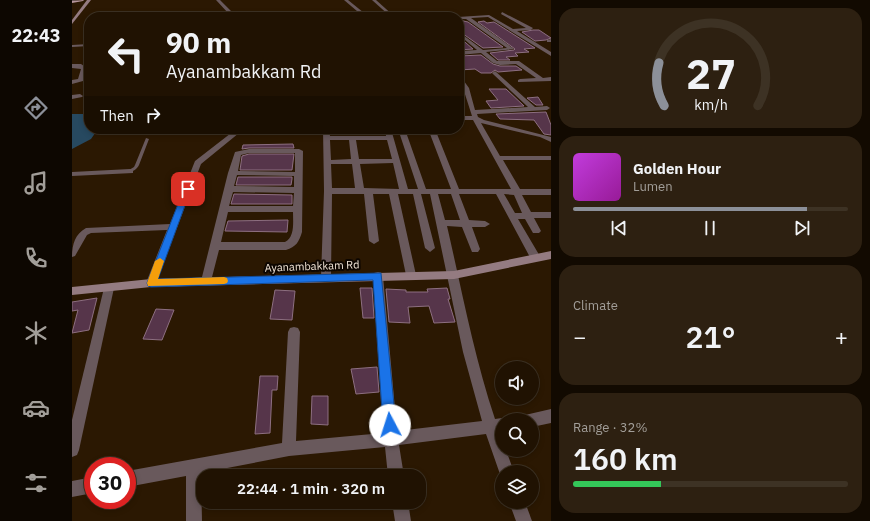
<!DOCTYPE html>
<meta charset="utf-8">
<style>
body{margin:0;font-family:"IBM Plex Sans",sans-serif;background:#2d2011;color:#f1f3f6;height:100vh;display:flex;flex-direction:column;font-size:15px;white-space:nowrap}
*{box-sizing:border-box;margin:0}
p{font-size:13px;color:#a29e99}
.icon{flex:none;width:22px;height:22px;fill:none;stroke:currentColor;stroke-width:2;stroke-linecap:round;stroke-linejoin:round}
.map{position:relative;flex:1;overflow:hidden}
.sheet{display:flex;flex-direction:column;gap:8px;padding:8px;background:#120a01;width:319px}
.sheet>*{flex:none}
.banner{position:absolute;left:12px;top:12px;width:380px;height:122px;border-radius:16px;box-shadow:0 2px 6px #0003,0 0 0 1px #3d3224;background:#201202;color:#f1f3f6;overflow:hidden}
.tools{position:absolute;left:423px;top:361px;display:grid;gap:8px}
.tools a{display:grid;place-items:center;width:44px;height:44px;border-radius:50%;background:#201202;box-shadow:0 2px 6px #0003,0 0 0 1px #3d3224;font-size:20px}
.speed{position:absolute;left:12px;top:457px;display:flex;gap:8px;font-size:20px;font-weight:700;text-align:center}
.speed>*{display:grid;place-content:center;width:52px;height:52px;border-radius:50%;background:#201202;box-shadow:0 2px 6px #0003,0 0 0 1px #3d3224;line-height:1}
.speed .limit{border:6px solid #d22;background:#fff;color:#111}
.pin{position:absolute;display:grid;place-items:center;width:34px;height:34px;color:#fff;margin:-17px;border-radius:8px;box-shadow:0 2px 6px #0006}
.me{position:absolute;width:44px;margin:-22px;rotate:355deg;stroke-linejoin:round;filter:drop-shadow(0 0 3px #0008)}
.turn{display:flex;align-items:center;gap:14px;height:84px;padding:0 16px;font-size:18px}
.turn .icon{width:52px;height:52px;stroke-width:2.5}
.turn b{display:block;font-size:28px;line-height:34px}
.then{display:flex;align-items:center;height:38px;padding:0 16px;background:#0003;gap:8px;font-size:15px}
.big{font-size:30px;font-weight:600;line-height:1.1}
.sheet .card{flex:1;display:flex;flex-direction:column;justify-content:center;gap:6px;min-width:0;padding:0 14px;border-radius:16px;background:#2d2011}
.sheet .dial{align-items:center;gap:0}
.dial svg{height:104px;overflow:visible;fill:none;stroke:#3d3224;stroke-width:7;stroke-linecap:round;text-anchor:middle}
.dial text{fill:#f1f3f6;stroke:none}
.song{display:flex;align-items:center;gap:12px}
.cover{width:48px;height:48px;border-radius:6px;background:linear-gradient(135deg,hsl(290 70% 55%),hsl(300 70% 35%))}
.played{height:4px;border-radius:2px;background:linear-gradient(90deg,#8c9099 85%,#3d3224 85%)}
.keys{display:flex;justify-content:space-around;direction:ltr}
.heat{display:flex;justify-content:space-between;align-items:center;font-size:22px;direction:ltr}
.charge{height:6px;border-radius:3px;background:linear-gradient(90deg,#34c759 32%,#3d3224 0)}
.trip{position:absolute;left:124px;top:469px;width:230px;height:40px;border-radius:16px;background:#201202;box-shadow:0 2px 6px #0003,0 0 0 1px #3d3224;font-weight:600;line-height:40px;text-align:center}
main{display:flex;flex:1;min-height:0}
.tab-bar{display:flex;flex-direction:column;width:72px;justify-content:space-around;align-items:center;background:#0d0701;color:#a29e99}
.tab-bar .icon{width:28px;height:28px}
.tab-bar .on{color:#8c9099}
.tab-bar b{font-size:18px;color:#f1f3f6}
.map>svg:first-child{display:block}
.water{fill:#274960}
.building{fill:#56354a;stroke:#8d6f81}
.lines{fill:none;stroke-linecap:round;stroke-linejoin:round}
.lane{fill:#69595c;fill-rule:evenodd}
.street{fill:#69595c;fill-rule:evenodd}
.secondary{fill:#947b81;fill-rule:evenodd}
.primary{fill:#b6969d;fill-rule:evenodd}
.route{fill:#1a73e8;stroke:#114b97}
.slow{fill:#f59e0b}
.labels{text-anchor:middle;stroke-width:4;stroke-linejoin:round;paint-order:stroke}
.street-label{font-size:11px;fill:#f1e4d6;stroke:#0d0601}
</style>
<main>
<nav class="tab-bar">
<b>22:43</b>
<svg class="icon on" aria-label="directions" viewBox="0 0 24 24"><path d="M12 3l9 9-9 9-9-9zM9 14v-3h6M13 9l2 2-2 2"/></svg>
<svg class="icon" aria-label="music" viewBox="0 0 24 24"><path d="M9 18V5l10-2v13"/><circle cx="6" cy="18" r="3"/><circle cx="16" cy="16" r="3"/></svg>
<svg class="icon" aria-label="phone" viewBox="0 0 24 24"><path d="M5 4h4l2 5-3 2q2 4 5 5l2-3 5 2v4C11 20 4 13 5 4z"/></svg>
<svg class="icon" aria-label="climate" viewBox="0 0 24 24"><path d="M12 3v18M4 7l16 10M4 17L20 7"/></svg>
<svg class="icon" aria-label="car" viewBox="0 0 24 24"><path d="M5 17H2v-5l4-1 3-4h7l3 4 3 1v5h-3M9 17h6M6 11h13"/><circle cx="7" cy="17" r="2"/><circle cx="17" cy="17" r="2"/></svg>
<svg class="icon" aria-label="filters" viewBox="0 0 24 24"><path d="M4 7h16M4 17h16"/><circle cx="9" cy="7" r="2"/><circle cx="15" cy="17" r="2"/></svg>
</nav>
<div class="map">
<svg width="479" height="521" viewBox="0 0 479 521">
<rect width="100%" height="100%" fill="#2b1802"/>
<polygon class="water" points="0,114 17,114 17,129 26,129 19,139 0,149"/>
<g class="building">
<polygon points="387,20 396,22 431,47 411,48 387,31"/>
<polygon points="412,21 415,23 422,22 463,48 452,49 457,52 443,53 446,56 434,57 438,60 426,60 418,53 442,50 443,49 406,22"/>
<polygon points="461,30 467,30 479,38 474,40 463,41 450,32"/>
<polygon points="387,37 401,49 387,50"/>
<polygon points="409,55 421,64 428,66 444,66 450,70 426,72 423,70 419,73 409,73 403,69 387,70 387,56"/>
<polygon points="417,89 434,89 452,106 419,108 414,101 426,100"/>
<polygon points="466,97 471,105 464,105 455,98"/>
<polygon points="474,112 479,125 479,135 472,134 462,120 428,119 424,114"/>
<polygon points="221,144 222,148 177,148 170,149 171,145"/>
<polygon points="177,154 222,154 220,170 168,170 170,156"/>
<polygon points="166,177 220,177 220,179 219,185 164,185"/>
<polygon points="162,194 220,195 220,204 159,204"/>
<polygon points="216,220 215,232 153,231 156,221"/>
<polygon points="288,288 300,288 302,318 291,318"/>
<polygon points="375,288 378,299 376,299 383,322 362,323 357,306 336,307 338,323 317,322 314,289 334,290 334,292 356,292 355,289"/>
<polygon points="203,290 223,291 220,320 198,319"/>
<polygon points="25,298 17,330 0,333 6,310 0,311 0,302"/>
<polygon points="84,309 102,310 90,340 71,339"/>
<polygon points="305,367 307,392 284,394 279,369"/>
<polygon points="188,376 206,376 205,390 200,390 198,433 183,434"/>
<polygon points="240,396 256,396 256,425 239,424"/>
</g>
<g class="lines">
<path class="lane" d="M74 138 77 139 67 165C65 169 61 172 57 172V170L62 167 63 165Z"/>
<g class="street">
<polygon points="0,0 8,1 0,2"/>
<polygon points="144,0 148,0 160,12 162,17 137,17 157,14"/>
<polygon points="272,0 276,0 297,17 292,17"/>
<polygon points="300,0 304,0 323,17 319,17"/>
<polygon points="430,12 461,28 459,30 445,31 479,52 479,56 416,17 399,18 442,49 414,52 425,61 447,61 471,78 479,77 479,81 446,82 446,80 448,79 464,78 444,64 428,65 421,63 409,53 387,55 387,51 405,50 387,35 387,32 411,50 435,48 394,19 387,19 386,17 417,15 441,29 454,28 429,14"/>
<polygon points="479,39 479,42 475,42 475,40"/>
<polygon points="17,44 17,46 0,47 0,45"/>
<polygon points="0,64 9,64 15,68 11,81 0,84 0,80 6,79 9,69 0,68"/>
<path d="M423 71 463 107 475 106 478 108 475 110 405 114 406 117 412 120 479 137V142L468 137 409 123 428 156H479V160H431L448 189H479V195H450L459 212H479V218H462L469 231 467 233H461L453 219H446L469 258 468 261H460L424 194H387L397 220 413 221 418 224 413 227H400L408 249 406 252H400L390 227 375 226C390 291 402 356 423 419L430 418 435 420H430V432H427L430 440V450H434L442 472H430V478L429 477 414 434 327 445 332 476H316L313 447 217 456 129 473 130 521H114V476L55 487V471L210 443 216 332 218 328 222 327 226 328 228 332 224 441 311 433 301 276 302 273 306 272 310 273 311 276 325 431 410 421 391 352 358 194H349L363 248 358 252 353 248 341 194H326L344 275 343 278 339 279 335 278 334 275 317 194H301L307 241 302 244 297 241 292 194H260L259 277 258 280 254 281 250 280 249 277 252 191 251 129H257L258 136H314L313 129H319L336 189H346L328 135 322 133 325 131 363 129 387 189H439L401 120H387V116H400L391 88 387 82V76L389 77 397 88 403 110 456 107 421 74 420 73ZM358 134 379 189H354L335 135ZM258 140H277L279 159 259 160ZM284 140H315L320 159H287ZM321 163 327 189 292 188 288 164ZM259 164H280L283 188H260ZM366 194H379L388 220H373ZM432 194 442 195 450 213H443Z"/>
<polygon points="8,94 11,96 10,97 0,99 0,95"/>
<path d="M186 129 183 131 167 133 129 164 83 286 79 287 75 286 74 283 95 230 19 233 15 235 3 256 0 257C0 245 3 234 14 228L98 224 123 161 163 130Z"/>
<path d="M177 149H227L231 151 230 232C227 242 224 247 214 250H147L139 281 138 284 134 285 130 284 129 281 156 173 163 152ZM177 153H223V172L166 171 169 155ZM165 175 222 176V187L162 186ZM161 192 222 193 221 206H157ZM156 212H221C221 222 223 237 213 242H149Z"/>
<polygon points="58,169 61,169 61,173 0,176 0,172"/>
<polygon points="37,284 41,285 42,288 7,450 5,455 0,457 0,420 32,288 33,285"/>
<polygon points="479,409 479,423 460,427 460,420 451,420 453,415"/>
<polygon points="21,477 21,493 0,497 0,481"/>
<polygon points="320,502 336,502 339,521 323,521"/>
<polygon points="437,502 453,502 460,521 444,521"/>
</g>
<g class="secondary">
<polygon points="15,0 19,0 0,24 0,20"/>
<polygon points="479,251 479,259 382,279 79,287 0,295 0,287 79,279 382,271"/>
</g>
<polygon class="primary" points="12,0 11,1 0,3 0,1"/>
</g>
<polygon class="route" points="116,186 119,189 86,279 309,273 324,425 322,429 318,431 313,429 311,425 301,280 79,287 76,286 75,283 112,189"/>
<polygon class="slow" points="88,258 92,261 86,279 152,277 155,278 156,281 155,283 152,284 76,286 75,283 83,261"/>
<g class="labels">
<g class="street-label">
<text transform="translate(240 266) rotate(-2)" y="4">Ayanambakkam Rd</text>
</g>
</g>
</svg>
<div class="tools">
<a><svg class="icon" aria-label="sound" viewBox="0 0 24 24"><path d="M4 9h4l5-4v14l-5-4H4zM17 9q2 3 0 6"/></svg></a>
<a><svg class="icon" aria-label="search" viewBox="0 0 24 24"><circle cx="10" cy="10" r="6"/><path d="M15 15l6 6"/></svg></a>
<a><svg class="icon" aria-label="layers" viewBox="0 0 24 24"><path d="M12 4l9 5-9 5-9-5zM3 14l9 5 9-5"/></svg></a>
</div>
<div class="speed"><div class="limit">30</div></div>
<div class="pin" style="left:116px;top:189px;background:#d93025"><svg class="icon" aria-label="arrive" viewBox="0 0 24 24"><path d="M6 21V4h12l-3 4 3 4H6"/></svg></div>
<svg class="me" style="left:318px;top:425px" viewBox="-20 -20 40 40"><circle r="19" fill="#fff"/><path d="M0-13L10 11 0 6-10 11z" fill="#1a73e8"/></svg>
<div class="trip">22:44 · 1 min · 320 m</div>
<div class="banner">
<div class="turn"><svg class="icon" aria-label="left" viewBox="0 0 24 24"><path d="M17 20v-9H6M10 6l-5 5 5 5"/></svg><div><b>90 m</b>Ayanambakkam Rd</div></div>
<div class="then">Then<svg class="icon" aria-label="right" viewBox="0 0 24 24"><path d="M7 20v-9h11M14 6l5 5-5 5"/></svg></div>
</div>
</div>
<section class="sheet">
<div class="card dial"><svg viewBox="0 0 100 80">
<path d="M14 69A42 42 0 1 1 86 69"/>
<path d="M14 69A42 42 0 0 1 10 36" stroke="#8c9099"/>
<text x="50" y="56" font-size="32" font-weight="700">27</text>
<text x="50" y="72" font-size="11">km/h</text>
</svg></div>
<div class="card">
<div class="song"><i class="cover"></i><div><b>Golden Hour</b><p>Lumen</p></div></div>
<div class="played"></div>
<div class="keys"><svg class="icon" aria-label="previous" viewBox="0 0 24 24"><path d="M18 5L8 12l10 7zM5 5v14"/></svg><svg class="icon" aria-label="pause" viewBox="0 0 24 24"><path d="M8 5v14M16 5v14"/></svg><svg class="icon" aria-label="next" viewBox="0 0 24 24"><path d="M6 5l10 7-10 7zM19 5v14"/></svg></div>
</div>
<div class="card"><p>Climate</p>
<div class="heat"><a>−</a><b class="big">21°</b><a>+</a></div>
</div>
<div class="card"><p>Range · 32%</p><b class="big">160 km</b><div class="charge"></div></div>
</section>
</main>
